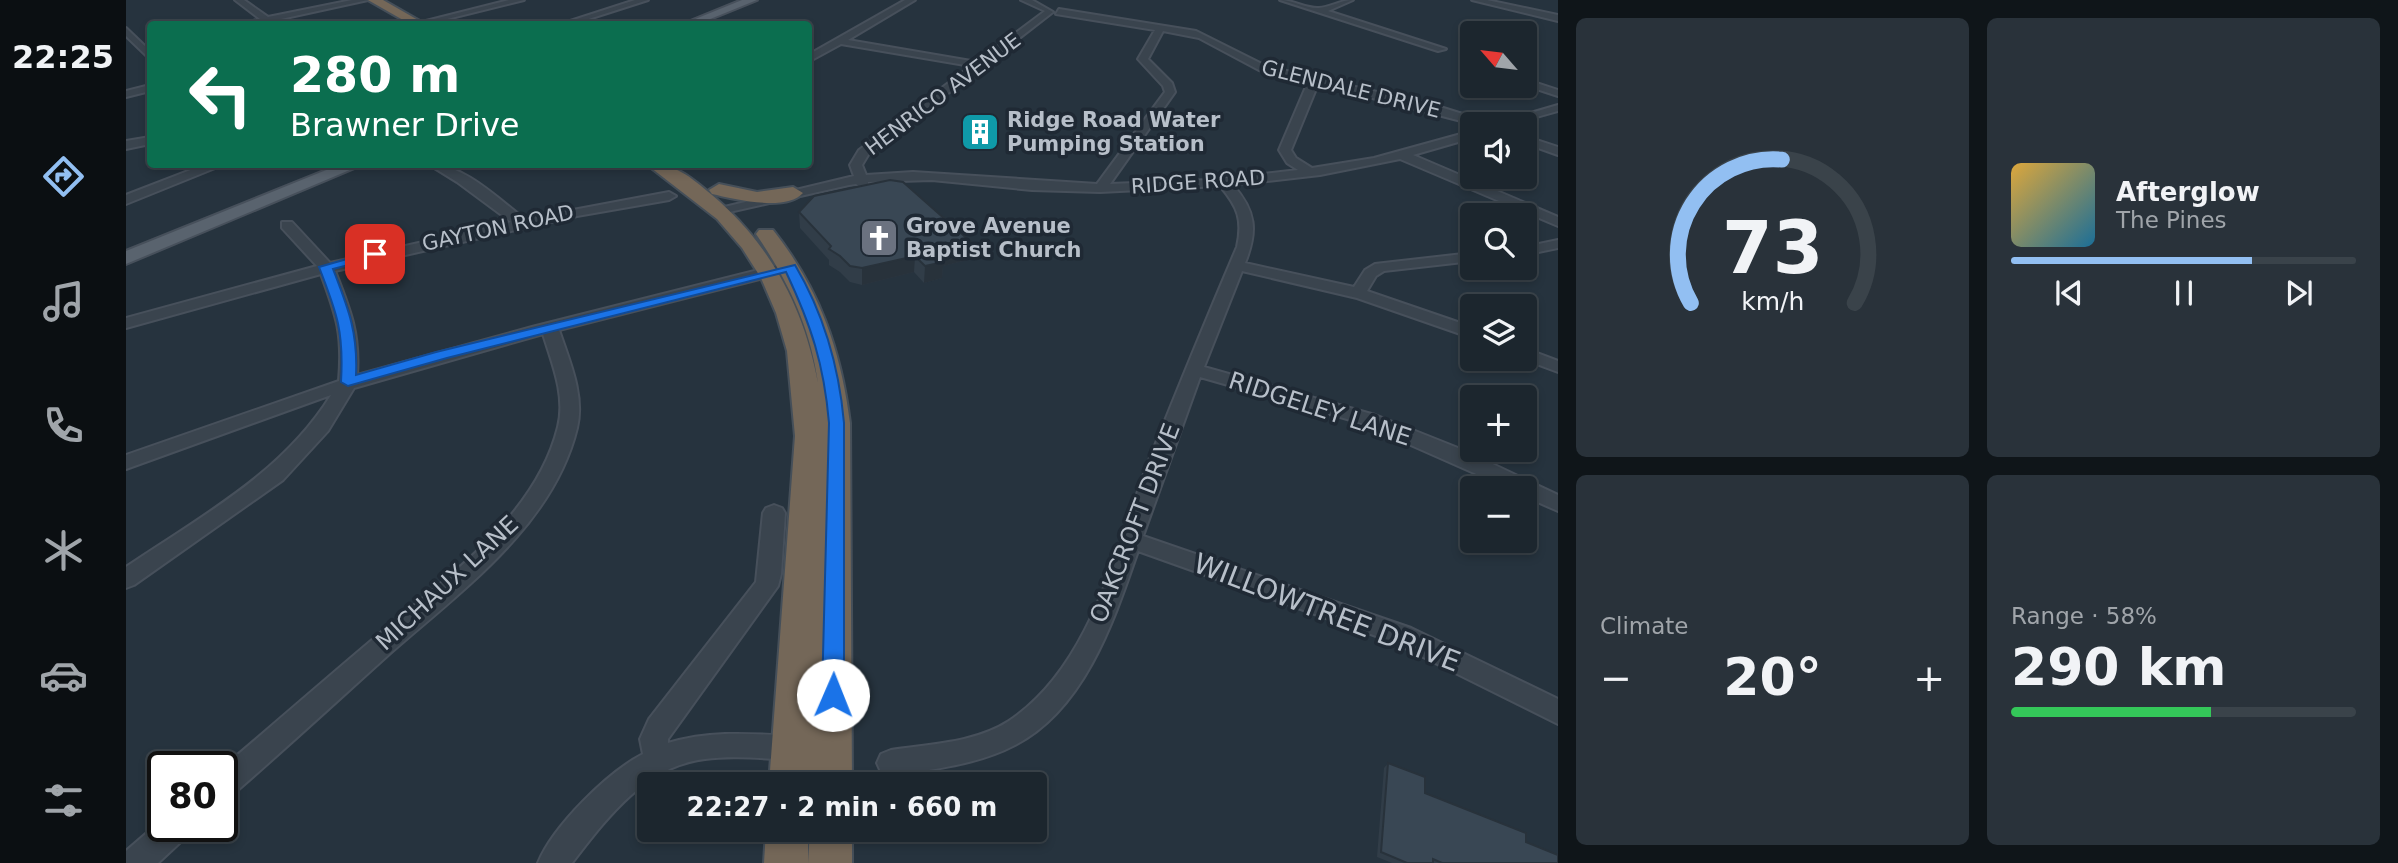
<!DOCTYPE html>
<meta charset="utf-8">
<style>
body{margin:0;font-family:"DejaVu Sans",sans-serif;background:#29323a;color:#f1f3f6;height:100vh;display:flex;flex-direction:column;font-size:26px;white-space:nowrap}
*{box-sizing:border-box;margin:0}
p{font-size:23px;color:#a0a5aa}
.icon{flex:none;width:38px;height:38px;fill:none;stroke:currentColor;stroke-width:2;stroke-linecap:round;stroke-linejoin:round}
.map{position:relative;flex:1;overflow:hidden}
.drawer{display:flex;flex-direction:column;gap:18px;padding:18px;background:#0f1519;width:840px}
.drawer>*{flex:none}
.guide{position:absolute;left:21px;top:21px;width:665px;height:147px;border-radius:7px;box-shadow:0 4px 10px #0003,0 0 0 2px #3a434a;background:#0b6e4f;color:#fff;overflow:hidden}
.needle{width:46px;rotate:298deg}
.fabs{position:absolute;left:1334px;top:21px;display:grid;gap:14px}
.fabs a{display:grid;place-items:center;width:77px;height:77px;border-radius:7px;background:#1c262e;box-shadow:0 4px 10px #0003,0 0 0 2px #3a434a;font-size:35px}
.speed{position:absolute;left:21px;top:751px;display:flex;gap:14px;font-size:35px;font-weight:700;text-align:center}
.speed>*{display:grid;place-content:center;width:91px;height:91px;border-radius:50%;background:#1c262e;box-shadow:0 4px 10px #0003,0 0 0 2px #3a434a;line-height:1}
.speed .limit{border:4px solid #111;border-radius:10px;background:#fff;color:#111}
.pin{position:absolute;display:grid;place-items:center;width:60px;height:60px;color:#fff;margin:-30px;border-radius:14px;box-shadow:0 4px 10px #0006}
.me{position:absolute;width:77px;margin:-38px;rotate:1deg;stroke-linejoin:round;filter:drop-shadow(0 0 5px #0008)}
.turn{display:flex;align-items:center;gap:24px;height:147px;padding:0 28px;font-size:32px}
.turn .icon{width:91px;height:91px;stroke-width:2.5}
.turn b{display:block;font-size:49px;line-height:60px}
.big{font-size:52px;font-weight:700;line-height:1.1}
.drawer .tile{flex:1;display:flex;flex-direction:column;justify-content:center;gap:10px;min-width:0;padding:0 24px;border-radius:10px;background:#29323a}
.drawer .dial{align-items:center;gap:0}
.dial svg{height:182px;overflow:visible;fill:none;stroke:#3a434a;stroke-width:7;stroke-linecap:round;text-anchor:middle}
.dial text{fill:#f1f3f6;stroke:none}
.song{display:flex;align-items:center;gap:21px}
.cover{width:84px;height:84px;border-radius:10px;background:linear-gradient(135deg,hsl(40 70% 55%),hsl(200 70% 35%))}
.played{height:7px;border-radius:4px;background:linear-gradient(90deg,#92bff2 70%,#3a434a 70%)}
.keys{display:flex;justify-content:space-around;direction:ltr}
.heat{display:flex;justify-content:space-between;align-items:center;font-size:38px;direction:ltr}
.charge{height:10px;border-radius:5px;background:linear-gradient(90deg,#34c759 58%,#3a434a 0)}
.drawer .tiles{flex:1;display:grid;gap:18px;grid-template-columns:repeat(2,1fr)}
.trip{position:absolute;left:511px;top:772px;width:410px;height:70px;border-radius:7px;background:#1c262e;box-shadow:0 4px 10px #0003,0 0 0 2px #3a434a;font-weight:700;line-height:70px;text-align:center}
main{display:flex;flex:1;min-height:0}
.dock{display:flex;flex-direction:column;width:126px;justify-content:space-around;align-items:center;background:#0b0f12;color:#a0a5aa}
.dock .icon{width:49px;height:49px}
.dock .active{color:#92bff2}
.dock b{font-size:32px;color:#f1f3f6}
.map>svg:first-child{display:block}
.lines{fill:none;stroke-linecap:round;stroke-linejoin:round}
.minor-casing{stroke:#47505b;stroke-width:4}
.major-casing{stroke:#47505b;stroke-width:4}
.highway-casing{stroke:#454f59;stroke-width:4}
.minor{fill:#3a444e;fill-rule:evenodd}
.major{fill:#59636e;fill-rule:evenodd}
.highway{fill:#746758;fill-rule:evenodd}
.wall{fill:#313d48}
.shaded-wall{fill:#28323b}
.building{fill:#394754;stroke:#28323b;stroke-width:2}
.route{fill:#1a73e8;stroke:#114b97;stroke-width:2}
.labels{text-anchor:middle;stroke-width:7;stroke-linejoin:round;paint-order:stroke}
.far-street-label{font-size:21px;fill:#b7bfc9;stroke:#1f2934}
.far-poi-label{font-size:21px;font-weight:bold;fill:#b7bfc9;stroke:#1f2934;text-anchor:start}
.street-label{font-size:24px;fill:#b7bfc9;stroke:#1f2934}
.near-street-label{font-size:28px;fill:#b7bfc9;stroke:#1f2934}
</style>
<main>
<nav class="dock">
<b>22:25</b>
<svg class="icon active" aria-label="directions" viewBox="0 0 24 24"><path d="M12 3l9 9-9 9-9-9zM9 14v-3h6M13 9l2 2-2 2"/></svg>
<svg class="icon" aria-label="music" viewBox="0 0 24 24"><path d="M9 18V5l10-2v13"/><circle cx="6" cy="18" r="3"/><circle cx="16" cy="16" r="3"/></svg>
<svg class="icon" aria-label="phone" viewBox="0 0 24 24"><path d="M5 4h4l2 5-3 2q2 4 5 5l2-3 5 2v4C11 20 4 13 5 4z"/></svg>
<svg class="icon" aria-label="climate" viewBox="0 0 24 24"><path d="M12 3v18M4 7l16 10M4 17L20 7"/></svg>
<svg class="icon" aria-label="car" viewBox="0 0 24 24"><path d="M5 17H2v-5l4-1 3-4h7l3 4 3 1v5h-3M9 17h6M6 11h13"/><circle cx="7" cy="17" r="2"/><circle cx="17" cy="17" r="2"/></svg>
<svg class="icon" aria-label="filters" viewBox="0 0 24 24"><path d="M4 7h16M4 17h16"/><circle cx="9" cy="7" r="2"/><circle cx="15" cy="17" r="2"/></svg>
</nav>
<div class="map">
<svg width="1432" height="863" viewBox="0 0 1432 863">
<rect width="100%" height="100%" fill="#26333e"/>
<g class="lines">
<defs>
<g id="minor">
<polygon points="109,0 118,0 142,17 226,0 242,0 132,24 117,24 134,19"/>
<polygon points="383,0 398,0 301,24 288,24"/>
<polygon points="509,0 522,0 447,24 435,24"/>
<path d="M779 0H789L722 40 851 62 919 11 895 0H906L927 12 742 155 736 165 740 175 787 172 971 184 1039 92 1037 86 1012 59 1029 30 930 14 933 9 1070 31 1140 66 1311 106 1362 122 1364 124H1347L1192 84 1165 150 1170 158 1186 168 1248 158 1346 131V138L1287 155 1432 217V226L1274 159 1194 175 1107 185C1130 211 1132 231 1119 263L1228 287 1239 270 1249 264 1346 253V261L1258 271 1250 276 1241 291 1346 327V338L1231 298 1116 271 1078 367 1249 415 1337 450 1432 495V511L1398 496V488H1382L1235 423 1074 377 1017 536 1285 628 1432 699V724L1267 642 1012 551C988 620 959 709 889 745 851 765 807 769 765 776L755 772 751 763 755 754 765 750C804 744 849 743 883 721 967 665 990 546 1024 458 1052 388 1081 317 1111 247 1117 220 1112 207 1094 186L974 192 906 190 806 180 742 182V188L737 189 730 184 723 185 590 215V209L728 176 724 165 733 150 845 66 715 44 682 62V55ZM1037 31 1073 38 1133 70 1182 82 1153 150 1161 163 1172 170 1083 180 984 184 1049 92 1046 83 1022 59Z"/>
<path d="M1154 0C1167 0 1181 9 1193 8 1205 7 1215 0 1227 0L1202 11 1320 49 1312 51Z"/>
<polygon points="1346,0 1361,0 1432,15 1432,21"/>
<polygon points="0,28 24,51 24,59 0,36"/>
<polygon points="1398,79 1432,90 1432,96 1398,85"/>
<polygon points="24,85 24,91 0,97 0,91"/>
<polygon points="1432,105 1432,111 1385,124 1367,124"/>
<polygon points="1398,136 1432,147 1432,155 1398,143"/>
<polygon points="24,137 24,144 0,149 0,141"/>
<polygon points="80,164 99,164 0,204 0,195"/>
<path d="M302 164C338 164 371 198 399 219L543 192 550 196 543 200 451 216 209 271C224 309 234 333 231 375L406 327 664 262 672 267 669 270 433 330C443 360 459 395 451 428 427 527 332 593 260 657 209 703 158 750 106 795L96 799V768C146 726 196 682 246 640 315 581 409 520 432 427 440 396 426 363 417 334L228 388 202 431 157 480 8 585 0 588V567C74 517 157 473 205 395L0 469V455L213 381C217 335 211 317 195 274L0 328V318L191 266 156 228V222H166L204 263 385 222 331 182Z"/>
<polygon points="1432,240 1432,248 1398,255 1398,247"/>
<polygon points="1398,348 1432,361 1432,372 1397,359"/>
<path d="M648 505 656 508 659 513 655 574 652 586 542 739V743C586 730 626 734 671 736L681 739 685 748 681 757 671 760C640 759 609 755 579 759 519 766 480 819 446 863H412C427 826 482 772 517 754L514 739 523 719 630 582 637 513 640 508Z"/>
<polygon points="37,819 37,826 66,826 61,836 32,863 0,863 0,851"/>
</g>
<g id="major">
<polygon points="616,0 631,0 572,24 557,24"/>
<polygon points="215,164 238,164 0,264 0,251"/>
</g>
<g id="highway">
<polygon points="242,0 257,0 299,24 284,24"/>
<path d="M520 164C551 164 563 176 586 195 645 245 678 308 692 383 684 326 662 281 630 234L633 230H647C693 288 715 350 724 423L726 784H643L669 436 661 351 650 313 635 278 616 248 591 219Z"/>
<path d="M593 184 631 192 667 187 677 193C660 212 608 199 586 194L583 190Z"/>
<polygon points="640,830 682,830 682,863 638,863"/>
<polygon points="684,830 726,830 726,863 682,863"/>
</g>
</defs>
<use href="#minor" class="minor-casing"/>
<use href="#major" class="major-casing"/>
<use href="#highway" class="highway-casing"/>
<use href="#minor" class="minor"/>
<use href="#major" class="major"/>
<use href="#highway" class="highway"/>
</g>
<g class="wall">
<polygon points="673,212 845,259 817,266 816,278 798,283 788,272 736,285 724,282 714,272 703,265 703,260 674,228"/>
<polygon points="1262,763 1299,793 1400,842 1432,863 1266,863 1251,857 1258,768"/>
</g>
<g class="shaded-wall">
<polygon points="846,243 845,259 817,266 816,278 798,283 799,266 807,252"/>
<polygon points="789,256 788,272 736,285 736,268"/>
</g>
<g class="building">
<polygon points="764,180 777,182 846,243 807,252 818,262 799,266 789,256 736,268 724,266 714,256 703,249 705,246 673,212 688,196"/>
<polygon points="1262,763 1299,777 1299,793 1400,833 1400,842 1432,855 1432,863 1316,863 1307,859 1307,863 1281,863 1255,852"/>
</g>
<path class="route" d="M249 251 255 254 254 257 207 269C222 308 232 332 230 375L310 352 669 265C698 314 713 367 718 423V695L715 701 707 704 699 701 696 695 703 423C698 364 685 325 660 272L321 358 222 386 215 382C218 332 211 313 193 267Z"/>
<defs>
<symbol id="building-square" viewBox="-11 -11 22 22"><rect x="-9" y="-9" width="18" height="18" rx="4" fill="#0f9aa8" stroke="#1f2934"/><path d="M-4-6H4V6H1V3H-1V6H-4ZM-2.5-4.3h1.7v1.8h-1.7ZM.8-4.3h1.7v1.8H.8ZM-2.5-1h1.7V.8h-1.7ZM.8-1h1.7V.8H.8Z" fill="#fff"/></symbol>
<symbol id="church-square" viewBox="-11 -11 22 22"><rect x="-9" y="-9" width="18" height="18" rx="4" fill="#6b7280" stroke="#1f2934"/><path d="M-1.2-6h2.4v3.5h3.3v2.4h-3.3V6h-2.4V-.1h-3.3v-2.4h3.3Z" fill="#fff"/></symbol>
</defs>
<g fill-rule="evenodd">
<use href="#building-square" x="832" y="110" width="44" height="44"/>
<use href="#church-square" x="731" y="216" width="44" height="44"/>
</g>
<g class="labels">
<g class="far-street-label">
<text transform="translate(1225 89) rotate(14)" y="7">GLENDALE DRIVE</text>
<text transform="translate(817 94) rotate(-37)" y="7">HENRICO AVENUE</text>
<text transform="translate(1072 182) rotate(-4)" y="7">RIDGE ROAD</text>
<text transform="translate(372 228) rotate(-12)" y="7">GAYTON ROAD</text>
</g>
<g class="far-poi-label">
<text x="881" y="127">Ridge Road Water<tspan x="881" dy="24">Pumping Station</tspan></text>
<text x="780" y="233">Grove Avenue<tspan x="780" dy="24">Baptist Church</tspan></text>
</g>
<g class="street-label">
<text transform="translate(1194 409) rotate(18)" y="8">RIDGELEY LANE</text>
<text transform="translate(1009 523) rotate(-69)" y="8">OAKCROFT DRIVE</text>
<text transform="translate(321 583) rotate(-43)" y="8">MICHAUX LANE</text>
</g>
<g class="near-street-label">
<text transform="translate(1201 612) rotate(21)" y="10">WILLOWTREE DRIVE</text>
</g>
</g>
</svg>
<div class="fabs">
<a><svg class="needle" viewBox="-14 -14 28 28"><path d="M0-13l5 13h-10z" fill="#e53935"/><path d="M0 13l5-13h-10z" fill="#a0a5aa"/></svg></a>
<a><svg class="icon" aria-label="sound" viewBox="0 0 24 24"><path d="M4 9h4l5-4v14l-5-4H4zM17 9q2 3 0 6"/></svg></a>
<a><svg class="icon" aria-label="search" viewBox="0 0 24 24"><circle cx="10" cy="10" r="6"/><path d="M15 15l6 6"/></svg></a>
<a><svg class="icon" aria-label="layers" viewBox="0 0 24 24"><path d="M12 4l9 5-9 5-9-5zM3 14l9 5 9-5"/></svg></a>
<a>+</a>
<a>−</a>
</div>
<div class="speed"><div class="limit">80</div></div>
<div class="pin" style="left:249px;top:254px;background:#d93025"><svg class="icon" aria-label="arrive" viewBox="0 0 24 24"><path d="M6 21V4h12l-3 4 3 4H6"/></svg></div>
<svg class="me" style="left:707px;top:695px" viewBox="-20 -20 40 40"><circle r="19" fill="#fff"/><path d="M0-13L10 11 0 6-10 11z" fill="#1a73e8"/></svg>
<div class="trip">22:27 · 2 min · 660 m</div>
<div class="guide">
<div class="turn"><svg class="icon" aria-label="left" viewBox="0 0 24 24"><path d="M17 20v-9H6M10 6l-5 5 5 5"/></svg><div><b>280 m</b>Brawner Drive</div></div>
</div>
</div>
<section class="drawer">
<div class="tiles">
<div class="tile dial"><svg viewBox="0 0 100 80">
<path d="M14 69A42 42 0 1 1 86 69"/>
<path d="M14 69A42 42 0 0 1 54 6" stroke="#92bff2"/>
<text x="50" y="56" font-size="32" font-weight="700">73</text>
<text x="50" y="72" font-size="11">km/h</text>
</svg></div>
<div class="tile">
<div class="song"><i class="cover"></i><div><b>Afterglow</b><p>The Pines</p></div></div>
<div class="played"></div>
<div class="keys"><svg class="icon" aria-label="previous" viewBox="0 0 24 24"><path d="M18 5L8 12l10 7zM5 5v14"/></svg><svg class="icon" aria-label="pause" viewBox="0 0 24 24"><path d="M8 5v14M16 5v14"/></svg><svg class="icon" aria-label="next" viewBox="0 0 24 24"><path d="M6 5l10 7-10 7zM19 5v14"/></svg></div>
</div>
<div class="tile"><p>Climate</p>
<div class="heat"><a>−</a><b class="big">20°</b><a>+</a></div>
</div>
<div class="tile"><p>Range · 58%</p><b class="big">290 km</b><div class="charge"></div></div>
</div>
</section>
</main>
